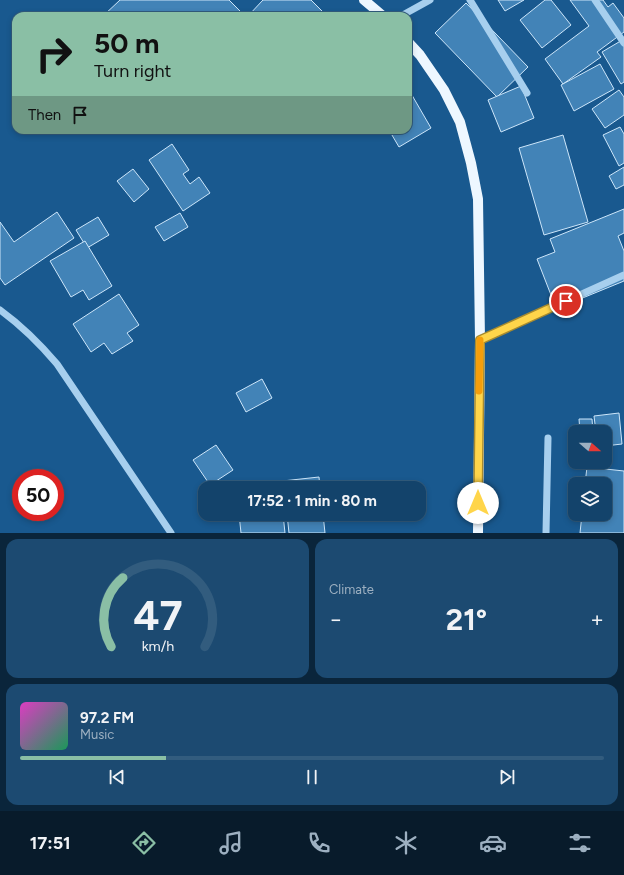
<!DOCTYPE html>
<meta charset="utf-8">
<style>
body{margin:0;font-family:Figtree,sans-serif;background:#1c4a71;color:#f1f3f6;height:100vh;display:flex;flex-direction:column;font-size:15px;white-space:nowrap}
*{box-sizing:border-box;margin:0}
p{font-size:13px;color:#9db0c1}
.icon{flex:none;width:22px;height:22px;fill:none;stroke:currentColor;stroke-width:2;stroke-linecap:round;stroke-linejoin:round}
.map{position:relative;height:533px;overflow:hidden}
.side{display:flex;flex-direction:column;gap:6px;padding:6px;background:#0a253b;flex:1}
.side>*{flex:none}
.banner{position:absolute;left:12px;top:12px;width:400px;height:122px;border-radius:12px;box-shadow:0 2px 6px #0003,0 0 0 1px #325c7e;background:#8abfa5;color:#111;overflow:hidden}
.needle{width:26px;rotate:110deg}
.fabs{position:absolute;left:568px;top:425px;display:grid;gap:8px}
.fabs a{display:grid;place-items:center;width:44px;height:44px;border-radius:8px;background:#13436b;box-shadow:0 2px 6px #0003,0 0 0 1px #325c7e;font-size:20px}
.speed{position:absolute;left:12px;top:469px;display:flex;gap:8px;font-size:20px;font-weight:700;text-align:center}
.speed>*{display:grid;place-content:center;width:52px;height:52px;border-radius:50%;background:#13436b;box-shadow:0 2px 6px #0003,0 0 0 1px #325c7e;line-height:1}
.speed .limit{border:6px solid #d22;background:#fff;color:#111}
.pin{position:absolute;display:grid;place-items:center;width:34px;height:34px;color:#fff;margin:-17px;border:2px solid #fff;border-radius:50%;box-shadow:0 1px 4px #0007}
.me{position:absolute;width:44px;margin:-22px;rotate:0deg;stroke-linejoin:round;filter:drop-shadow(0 0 3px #0008)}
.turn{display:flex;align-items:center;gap:14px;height:84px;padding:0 16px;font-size:18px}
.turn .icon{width:52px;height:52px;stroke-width:2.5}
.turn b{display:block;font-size:28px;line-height:34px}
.then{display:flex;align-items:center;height:38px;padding:0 16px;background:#0003;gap:8px;font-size:15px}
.big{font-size:30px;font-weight:700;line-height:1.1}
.side .tile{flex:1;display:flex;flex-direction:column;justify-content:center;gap:6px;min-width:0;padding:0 14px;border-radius:12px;background:#1c4a71}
.side .dial{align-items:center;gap:0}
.dial svg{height:104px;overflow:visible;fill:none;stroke:#325c7e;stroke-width:7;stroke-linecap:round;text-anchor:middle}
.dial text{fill:#f1f3f6;stroke:none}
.song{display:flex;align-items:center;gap:12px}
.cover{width:48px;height:48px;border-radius:6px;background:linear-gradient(135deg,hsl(310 70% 55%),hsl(150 70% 35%))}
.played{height:4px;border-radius:2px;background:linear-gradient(90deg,#8abfa5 25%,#325c7e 25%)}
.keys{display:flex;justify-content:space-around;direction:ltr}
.heat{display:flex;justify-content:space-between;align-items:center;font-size:22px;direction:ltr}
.side .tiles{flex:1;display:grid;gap:6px;grid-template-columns:1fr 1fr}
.tile:last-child{grid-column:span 2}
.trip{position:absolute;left:198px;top:481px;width:228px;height:40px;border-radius:12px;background:#13436b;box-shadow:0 2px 6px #0003,0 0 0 1px #325c7e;font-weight:700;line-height:40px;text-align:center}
.menu{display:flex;height:64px;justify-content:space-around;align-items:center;background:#081b2b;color:#9db0c1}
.menu .icon{width:28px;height:28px}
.menu .active{color:#8abfa5}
.menu b{font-size:18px;color:#f1f3f6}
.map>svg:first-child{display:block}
.building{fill:#4283b7;stroke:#cde6fa}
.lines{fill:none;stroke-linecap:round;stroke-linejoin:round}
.minor{stroke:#a7cfee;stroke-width:7}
.major{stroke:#eef7ff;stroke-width:10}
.route-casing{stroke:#a68a30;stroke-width:10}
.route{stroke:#ffd54a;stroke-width:7}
.slow{stroke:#f59e0b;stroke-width:7}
</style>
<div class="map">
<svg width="624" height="533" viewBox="0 0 624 533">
<rect width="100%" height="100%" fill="#19598f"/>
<g class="building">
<polygon points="120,0 229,0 241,12 237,16 103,16"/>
<polygon points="263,0 311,0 327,16 248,16"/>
<polygon points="498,0 524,0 505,11"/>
<polygon points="545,0 551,0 571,25 542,48 520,20"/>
<polygon points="570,0 603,0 608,7 613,3 624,18 624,32 597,52 601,57 563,84 545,59 589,26"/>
<polygon points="466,3 528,67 497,97 435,33"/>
<polygon points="624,39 624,82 621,84 602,52"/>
<polygon points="600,64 614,89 574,111 561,85"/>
<polygon points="521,86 534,118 501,132 488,100"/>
<polygon points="409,90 431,128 399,147 389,130 408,130"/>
<polygon points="619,90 624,97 624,115 605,128 592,109"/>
<polygon points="620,127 624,134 624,163 619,166 603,135"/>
<polygon points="563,135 588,222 544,235 519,148"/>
<polygon points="172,144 189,170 183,174 190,184 199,177 210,193 183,211 149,160"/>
<polygon points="624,167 624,185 616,189 609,176"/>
<polygon points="133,169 149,189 134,202 117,181"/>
<polygon points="624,209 624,233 618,236 624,251 624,281 563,306 557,293 551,295 537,259 555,252 550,239"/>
<polygon points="57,212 74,238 5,285 0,278 0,222 14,242"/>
<polygon points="180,213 188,227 164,241 155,227"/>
<polygon points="98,217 109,235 87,248 76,230"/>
<polygon points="85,241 112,286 89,300 83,290 71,297 50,261"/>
<polygon points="119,294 139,325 127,333 133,341 112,354 104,343 91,352 73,324"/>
<polygon points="262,379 272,398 246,412 236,393"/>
<polygon points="619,413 622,444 605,446 605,432 596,432 594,416"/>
<polygon points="579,419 592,419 593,432 580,432"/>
<polygon points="216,445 233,470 210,485 193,460"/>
<polygon points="585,462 598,462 598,465 586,467"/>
<polygon points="587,467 624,471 624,533 580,533 582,514 605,514 605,484 585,484"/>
<polygon points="319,477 320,488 246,488 246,485"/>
<polygon points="239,514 283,514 285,533 241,533"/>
<polygon points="287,514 323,514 325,533 289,533"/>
</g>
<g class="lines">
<g class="minor">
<polyline points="470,0 527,93"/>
<polyline points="595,0 624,43"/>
<polyline points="401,16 430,0"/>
<path d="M0 310C22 326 40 344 57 364L171 533"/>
<polyline points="480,340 624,275"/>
<polyline points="546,533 548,438"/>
</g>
<g class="major">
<polyline points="364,0 383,16"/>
<polyline points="408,42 420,55 444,90 460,122 471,163 478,199 480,340 478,533"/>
</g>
</g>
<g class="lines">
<defs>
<polyline id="route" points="478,503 480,340 566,301"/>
</defs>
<use href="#route" class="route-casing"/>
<use href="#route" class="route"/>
<polyline class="slow" points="479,391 480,340"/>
</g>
</svg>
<div class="fabs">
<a><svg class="needle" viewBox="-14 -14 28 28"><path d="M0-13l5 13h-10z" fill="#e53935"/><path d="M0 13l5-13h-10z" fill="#9db0c1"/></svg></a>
<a><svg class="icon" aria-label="layers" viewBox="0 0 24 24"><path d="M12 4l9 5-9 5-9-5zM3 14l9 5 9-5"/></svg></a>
</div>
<div class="speed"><div class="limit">50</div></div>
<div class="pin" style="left:566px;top:301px;background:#d93025"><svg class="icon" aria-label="arrive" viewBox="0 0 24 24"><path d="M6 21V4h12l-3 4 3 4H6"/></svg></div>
<svg class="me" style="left:478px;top:503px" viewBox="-20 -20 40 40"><circle r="19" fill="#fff"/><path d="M0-13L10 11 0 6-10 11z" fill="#ffd54a"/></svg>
<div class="trip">17:52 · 1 min · 80 m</div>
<div class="banner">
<div class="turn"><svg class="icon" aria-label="right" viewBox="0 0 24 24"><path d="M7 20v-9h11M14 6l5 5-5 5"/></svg><div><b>50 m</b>Turn right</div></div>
<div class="then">Then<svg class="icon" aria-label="arrive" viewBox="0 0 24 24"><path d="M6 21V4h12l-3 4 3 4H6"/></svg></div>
</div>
</div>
<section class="side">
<div class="tiles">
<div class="tile dial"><svg viewBox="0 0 100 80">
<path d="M14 69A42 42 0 1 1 86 69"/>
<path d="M14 69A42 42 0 0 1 23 16" stroke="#8abfa5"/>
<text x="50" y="56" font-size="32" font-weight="700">47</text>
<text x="50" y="72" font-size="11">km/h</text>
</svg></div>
<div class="tile"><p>Climate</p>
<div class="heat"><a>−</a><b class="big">21°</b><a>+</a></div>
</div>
<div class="tile">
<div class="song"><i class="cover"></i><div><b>97.2 FM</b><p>Music</p></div></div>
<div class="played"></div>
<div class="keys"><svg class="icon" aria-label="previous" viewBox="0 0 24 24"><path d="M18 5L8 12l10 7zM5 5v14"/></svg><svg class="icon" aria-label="pause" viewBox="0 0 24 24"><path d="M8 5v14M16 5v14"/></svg><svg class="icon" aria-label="next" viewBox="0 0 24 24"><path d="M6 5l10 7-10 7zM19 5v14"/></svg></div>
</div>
</div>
</section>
<nav class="menu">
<b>17:51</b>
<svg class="icon active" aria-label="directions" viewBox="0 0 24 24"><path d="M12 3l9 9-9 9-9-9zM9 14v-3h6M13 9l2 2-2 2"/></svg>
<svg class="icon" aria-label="music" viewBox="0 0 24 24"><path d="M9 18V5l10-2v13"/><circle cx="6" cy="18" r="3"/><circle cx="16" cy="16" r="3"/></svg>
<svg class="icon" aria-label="phone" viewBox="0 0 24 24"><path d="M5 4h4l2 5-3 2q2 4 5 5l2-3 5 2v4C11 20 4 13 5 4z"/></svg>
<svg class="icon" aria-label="climate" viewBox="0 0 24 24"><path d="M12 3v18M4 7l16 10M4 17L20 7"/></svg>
<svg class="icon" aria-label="car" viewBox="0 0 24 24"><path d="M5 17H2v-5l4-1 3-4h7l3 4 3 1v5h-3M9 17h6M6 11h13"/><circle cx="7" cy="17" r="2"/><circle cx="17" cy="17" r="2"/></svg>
<svg class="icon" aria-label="filters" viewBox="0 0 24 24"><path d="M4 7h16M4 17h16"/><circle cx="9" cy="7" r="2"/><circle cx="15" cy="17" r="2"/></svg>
</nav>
